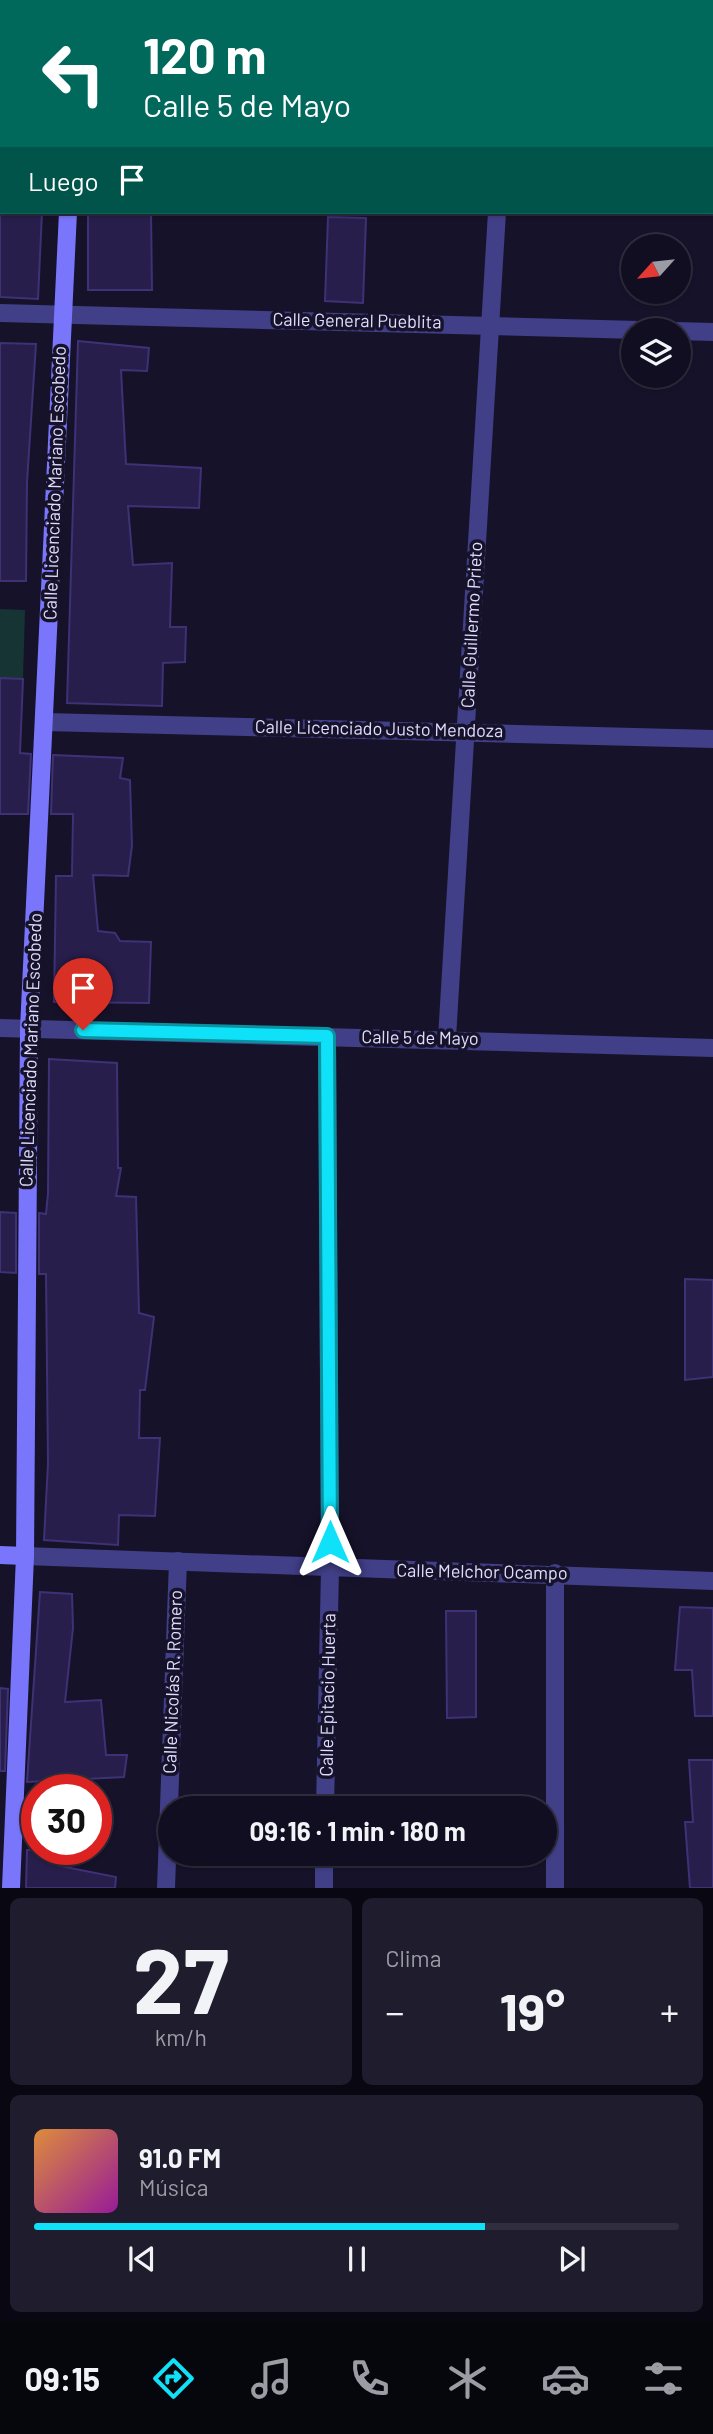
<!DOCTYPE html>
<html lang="es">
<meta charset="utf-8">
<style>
body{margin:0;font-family:Barlow,sans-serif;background:#1e1c2d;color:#f1f3f6;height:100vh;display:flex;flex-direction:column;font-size:26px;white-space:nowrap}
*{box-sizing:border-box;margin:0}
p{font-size:23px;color:#9c9ca5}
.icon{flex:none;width:38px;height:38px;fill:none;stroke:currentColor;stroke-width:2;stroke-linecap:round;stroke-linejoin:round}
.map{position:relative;height:1888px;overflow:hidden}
.drawer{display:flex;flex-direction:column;gap:10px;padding:10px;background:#090812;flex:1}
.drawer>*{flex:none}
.banner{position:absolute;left:0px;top:0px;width:714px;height:214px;box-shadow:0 2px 5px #0004,0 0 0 2px #302e3e;background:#00695c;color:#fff;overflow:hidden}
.needle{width:46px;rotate:243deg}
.controls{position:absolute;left:621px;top:234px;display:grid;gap:14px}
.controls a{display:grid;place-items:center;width:70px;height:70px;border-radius:50%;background:#100e20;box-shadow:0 2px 5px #0004,0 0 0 2px #302e3e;font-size:35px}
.speed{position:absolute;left:21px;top:1774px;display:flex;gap:14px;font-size:35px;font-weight:700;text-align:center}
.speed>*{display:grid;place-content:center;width:91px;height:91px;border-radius:50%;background:#100e20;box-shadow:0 2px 5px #0004,0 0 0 2px #302e3e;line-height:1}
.speed .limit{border:10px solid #d22;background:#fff;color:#111}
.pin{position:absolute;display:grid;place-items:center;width:60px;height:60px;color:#fff;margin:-72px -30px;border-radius:50% 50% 50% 0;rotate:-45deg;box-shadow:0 0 7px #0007}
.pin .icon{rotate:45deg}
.me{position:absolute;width:77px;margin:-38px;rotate:0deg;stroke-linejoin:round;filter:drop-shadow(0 0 5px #0008)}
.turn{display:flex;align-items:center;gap:24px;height:147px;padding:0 28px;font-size:32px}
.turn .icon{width:91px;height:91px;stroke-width:2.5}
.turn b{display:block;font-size:49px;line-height:60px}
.then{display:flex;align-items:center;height:66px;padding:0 28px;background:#0003;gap:14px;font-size:26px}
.big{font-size:52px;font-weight:700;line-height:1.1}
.drawer .tile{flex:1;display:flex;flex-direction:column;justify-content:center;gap:10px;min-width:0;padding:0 24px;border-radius:10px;background:#1e1c2d}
.drawer .dial{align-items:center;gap:0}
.dial b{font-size:91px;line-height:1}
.song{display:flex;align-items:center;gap:21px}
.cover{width:84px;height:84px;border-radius:10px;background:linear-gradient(135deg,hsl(30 70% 55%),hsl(300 70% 35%))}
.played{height:7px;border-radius:4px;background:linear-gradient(90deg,#0fe1f8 70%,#302e3e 70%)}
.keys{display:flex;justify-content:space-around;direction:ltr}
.heat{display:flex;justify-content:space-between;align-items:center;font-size:38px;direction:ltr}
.drawer .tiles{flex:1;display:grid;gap:10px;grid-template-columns:1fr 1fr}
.tile:last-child{grid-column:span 2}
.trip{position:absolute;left:158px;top:1796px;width:399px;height:70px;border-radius:35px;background:#100e20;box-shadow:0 2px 5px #0004,0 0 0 2px #302e3e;font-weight:700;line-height:70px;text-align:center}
.menu{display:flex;height:112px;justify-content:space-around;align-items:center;background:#06060d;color:#9c9ca5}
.menu .icon{width:49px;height:49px}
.menu .selected{color:#0fe1f8}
.menu b{font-size:32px;color:#f1f3f6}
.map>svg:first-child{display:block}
.green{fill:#153433}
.building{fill:#271e4b;stroke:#3f3176;stroke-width:2}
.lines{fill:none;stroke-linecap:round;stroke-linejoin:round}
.minor{stroke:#413f88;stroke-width:18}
.secondary{stroke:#7976fb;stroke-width:18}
.route-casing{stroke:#0a92a1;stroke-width:18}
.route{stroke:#0fe1f8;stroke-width:12}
.labels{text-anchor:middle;stroke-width:7;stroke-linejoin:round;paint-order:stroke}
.street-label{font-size:18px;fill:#e0dcfe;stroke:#16122a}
</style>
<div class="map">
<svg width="713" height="1888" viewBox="0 0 713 1888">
<rect width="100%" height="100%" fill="#16122a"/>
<polygon class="green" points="0,609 25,610 23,679 0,678"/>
<g class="building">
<polygon points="0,212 42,212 38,299 0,297"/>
<polygon points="88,212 151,212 152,290 88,290"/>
<polygon points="328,217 366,218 363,303 325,301"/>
<polygon points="78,341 149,348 147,371 121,370 126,464 201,468 199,508 128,506 133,565 172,563 170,627 186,627 185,662 163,663 162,706 67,703"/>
<polygon points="0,343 36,344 27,482 26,581 0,581"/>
<polygon points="0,678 23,679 20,753 31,754 28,814 0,814"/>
<polygon points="53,755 123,758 120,778 130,780 132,846 128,876 93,875 98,931 115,933 120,941 151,942 149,1003 54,1002 56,876 72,876 73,814 51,814"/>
<polygon points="49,1059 117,1063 118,1168 121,1168 116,1196 136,1197 139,1313 154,1317 145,1390 140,1390 139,1438 160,1438 155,1516 119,1515 118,1545 44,1540 48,1463 46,1274 39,1274 39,1213 46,1214 48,1193"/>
<polygon points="0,1212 16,1213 16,1273 0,1272"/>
<polygon points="685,1279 713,1280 713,1377 685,1380"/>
<polygon points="40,1592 72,1594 73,1628 65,1702 101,1700 106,1755 127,1755 124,1777 27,1782"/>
<polygon points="680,1607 713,1608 713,1716 695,1716 692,1670 675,1670"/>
<polygon points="446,1611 476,1611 476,1717 447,1718"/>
<polygon points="0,1688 8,1689 5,1771 0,1771"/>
<polygon points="689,1760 713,1760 713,1888 690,1888 685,1822 693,1822"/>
<polygon points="27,1850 59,1850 60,1866 116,1877 115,1888 26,1888"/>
</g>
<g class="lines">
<g class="minor">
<polyline points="513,2 513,0"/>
<polyline points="0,313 713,332"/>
<polyline points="45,722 713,739"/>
<polyline points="0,1028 713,1048"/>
<polyline points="447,1038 497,212"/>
<polyline points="25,1556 713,1581"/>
<polyline points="555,1573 555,1888"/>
<polyline points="325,1808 330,1568 327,1036"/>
<polyline points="166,1888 178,1561"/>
<polyline points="324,1888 324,1853"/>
</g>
<g class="secondary">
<polyline points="79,2 79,0"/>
<polyline points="0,1555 25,1556"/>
<polyline points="11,1888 25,1556 29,1029 68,212"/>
</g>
</g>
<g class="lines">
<defs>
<polyline id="route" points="83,1030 327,1036 330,1542"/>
</defs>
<use href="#route" class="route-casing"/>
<use href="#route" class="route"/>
</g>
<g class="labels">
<g class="street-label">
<text transform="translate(357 321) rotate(1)" y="6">Calle General Pueblita</text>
<text transform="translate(55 483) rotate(-88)" y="6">Calle Licenciado Mariano Escobedo</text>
<text transform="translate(472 625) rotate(-87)" y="6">Calle Guillermo Prieto</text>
<text transform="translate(379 729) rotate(1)" y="6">Calle Licenciado Justo Mendoza</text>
<text transform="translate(420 1038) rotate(1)" y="6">Calle 5 de Mayo</text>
<text transform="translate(31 1050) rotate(-88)" y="6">Calle Licenciado Mariano Escobedo</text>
<text transform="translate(482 1572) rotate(1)" y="6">Calle Melchor Ocampo</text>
<text transform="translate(173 1682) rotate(-88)" y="6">Calle Nicolás R. Romero</text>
<text transform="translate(328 1695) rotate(-89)" y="6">Calle Epitacio Huerta</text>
</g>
</g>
</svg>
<div class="controls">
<a><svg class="needle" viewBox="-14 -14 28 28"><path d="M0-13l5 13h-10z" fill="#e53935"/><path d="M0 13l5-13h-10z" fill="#9c9ca5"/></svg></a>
<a><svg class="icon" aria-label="layers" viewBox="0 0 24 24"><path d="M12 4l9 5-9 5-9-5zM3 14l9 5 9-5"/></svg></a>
</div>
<div class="speed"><div class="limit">30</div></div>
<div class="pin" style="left:83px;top:1030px;background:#d93025"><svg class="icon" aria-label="arrive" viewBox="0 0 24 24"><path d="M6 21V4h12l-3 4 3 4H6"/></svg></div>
<svg class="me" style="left:330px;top:1542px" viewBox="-20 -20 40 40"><path d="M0-17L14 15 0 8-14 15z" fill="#0fe1f8" stroke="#fff" stroke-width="4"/></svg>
<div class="trip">09:16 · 1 min · 180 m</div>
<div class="banner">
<div class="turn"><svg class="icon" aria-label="left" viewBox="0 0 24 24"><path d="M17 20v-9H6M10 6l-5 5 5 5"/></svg><div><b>120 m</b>Calle 5 de Mayo</div></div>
<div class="then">Luego<svg class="icon" aria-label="arrive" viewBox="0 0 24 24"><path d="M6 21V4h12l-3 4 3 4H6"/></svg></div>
</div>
</div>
<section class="drawer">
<div class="tiles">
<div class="tile dial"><b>27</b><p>km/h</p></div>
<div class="tile"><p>Clima</p>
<div class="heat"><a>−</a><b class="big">19°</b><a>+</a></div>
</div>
<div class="tile">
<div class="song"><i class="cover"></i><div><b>91.0 FM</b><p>Música</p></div></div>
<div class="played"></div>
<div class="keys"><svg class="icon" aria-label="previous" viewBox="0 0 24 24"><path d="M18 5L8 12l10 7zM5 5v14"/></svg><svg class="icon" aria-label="pause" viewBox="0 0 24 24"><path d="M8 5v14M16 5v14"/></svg><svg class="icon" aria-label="next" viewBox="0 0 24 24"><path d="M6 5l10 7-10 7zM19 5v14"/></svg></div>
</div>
</div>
</section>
<nav class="menu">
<b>09:15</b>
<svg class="icon selected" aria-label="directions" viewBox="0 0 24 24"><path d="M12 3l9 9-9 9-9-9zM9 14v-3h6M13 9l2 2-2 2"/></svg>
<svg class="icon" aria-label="music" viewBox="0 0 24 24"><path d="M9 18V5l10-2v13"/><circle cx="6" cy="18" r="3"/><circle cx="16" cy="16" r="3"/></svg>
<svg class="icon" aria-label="phone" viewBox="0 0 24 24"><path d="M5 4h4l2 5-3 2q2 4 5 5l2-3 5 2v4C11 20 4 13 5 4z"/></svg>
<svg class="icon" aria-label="climate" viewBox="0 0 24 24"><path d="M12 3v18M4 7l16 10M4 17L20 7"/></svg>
<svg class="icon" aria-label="car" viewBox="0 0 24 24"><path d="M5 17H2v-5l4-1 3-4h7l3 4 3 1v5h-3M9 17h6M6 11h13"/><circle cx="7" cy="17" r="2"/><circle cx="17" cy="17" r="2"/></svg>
<svg class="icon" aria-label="filters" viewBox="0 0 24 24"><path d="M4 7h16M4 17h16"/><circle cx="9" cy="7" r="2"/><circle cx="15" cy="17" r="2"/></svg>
</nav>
